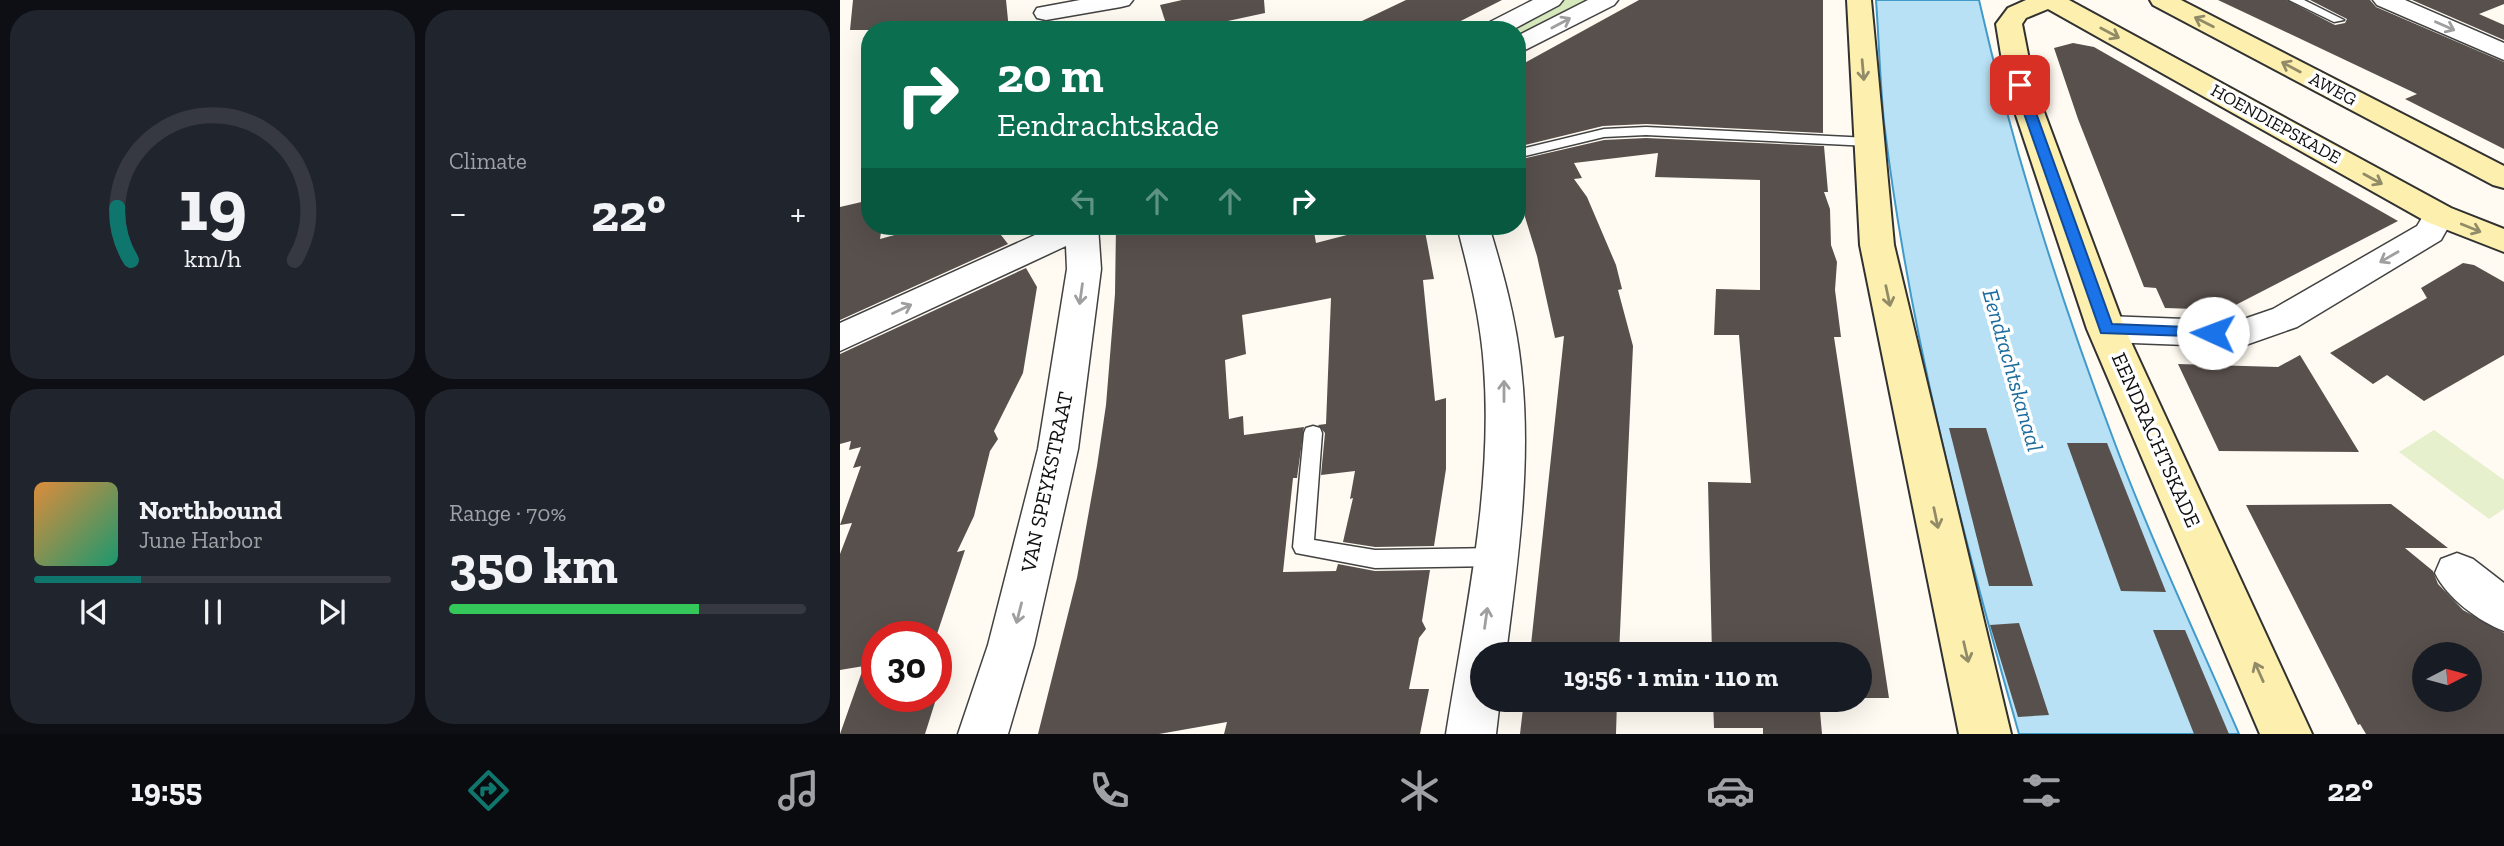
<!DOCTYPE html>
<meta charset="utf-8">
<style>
body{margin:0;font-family:"Zilla Slab",serif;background:#20242c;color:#f1f3f6;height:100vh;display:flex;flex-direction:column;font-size:26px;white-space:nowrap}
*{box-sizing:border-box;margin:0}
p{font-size:23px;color:#9ea1a6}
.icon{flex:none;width:38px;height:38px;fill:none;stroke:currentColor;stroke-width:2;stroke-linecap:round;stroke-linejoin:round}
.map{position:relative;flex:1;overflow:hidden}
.panel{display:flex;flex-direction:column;gap:10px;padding:10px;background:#0d0f14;width:840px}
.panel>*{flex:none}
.top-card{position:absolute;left:21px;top:21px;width:665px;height:214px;border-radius:28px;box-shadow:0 7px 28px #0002;background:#0b6e4f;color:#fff;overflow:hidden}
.needle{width:46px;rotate:84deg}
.buttons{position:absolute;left:1572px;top:642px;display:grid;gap:14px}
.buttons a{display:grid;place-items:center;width:70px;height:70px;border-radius:50%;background:#171b24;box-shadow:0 7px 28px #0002;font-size:35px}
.speed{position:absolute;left:21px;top:621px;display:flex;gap:14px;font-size:35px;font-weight:700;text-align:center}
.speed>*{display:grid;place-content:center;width:91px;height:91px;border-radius:50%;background:#171b24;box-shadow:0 7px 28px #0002;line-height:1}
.speed .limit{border:10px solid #d22;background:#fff;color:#111}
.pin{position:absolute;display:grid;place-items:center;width:60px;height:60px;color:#fff;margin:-30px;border-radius:14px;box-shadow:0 4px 10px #0006}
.me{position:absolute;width:77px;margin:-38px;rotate:272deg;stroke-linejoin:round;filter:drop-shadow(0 0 5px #0008)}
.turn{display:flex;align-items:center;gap:24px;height:147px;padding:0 21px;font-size:32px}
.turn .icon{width:91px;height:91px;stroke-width:2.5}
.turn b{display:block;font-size:49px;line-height:60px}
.lanes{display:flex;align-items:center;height:66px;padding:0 21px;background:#0003;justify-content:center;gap:35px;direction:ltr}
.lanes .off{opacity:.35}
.big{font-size:52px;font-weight:700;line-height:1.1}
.panel .tile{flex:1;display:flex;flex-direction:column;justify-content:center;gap:10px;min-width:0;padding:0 24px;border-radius:28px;background:#20242c}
.panel .dial{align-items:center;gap:0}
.dial svg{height:182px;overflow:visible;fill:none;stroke:#363941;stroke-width:7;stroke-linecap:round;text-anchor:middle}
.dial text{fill:#f1f3f6;stroke:none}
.song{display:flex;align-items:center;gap:21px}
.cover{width:84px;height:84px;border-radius:10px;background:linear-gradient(135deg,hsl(30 70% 55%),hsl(160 70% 35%))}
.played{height:7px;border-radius:4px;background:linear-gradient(90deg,#0f766e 30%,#363941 30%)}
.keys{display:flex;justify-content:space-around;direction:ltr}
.heat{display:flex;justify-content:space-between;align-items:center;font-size:38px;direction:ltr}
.charge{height:10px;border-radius:5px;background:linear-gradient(90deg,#34c759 70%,#363941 0)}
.panel .tiles{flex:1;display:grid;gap:10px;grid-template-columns:repeat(2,1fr)}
.trip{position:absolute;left:630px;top:642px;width:402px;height:70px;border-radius:35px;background:#171b24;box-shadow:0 7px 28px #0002;font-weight:700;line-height:70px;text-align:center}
.tabs{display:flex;height:112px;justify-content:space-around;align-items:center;background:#090b0e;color:#9ea1a6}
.tabs .icon{width:49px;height:49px}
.tabs .selected{color:#0f766e}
.tabs b{font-size:32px;color:#f1f3f6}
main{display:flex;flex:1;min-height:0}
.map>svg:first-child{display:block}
.green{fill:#d5e9bc}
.pitch{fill:#e6f0cd}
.water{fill:#b8e1f5;stroke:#409aca;stroke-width:2}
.building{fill:#58504c;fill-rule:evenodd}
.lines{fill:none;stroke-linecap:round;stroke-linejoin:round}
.lane-casing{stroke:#424242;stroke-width:3}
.street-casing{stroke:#424242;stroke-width:3}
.secondary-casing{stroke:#313131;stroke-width:4}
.lane{fill:#fff;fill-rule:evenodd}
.street{fill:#fff;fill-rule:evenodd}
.secondary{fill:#fdf0af;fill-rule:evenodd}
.oneway{stroke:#928b67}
.oneway2{stroke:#9f9f9f}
.route{fill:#1a73e8;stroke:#114b97;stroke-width:2}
.labels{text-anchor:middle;stroke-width:7;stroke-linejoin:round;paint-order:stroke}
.far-street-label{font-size:18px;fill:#0f0f0f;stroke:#fff}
.street-label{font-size:21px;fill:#0f0f0f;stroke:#fff}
.water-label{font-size:23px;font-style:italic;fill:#1b6c9e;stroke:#fff}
</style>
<main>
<section class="panel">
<div class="tiles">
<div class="tile dial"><svg viewBox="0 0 100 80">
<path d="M14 69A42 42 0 1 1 86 69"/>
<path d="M14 69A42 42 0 0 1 8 46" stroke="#0f766e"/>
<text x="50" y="56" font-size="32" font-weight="700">19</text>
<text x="50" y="72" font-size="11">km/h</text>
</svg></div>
<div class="tile"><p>Climate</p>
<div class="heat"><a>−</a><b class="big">22°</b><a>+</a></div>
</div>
<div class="tile">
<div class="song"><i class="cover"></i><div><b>Northbound</b><p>June Harbor</p></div></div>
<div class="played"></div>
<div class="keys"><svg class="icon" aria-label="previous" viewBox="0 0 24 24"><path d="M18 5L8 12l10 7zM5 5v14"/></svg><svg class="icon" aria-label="pause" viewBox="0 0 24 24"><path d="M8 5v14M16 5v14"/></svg><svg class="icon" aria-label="next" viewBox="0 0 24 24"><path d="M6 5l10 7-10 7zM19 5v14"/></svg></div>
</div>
<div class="tile"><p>Range · 70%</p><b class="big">350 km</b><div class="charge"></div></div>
</div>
</section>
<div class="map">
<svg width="1664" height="734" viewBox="0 0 1664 734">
<rect width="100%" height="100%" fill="#fffbf2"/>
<polygon class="green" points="718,0 751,0 677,39 677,30 662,30"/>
<polygon class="pitch" points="1594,430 1664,480 1664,509 1649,519 1559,452"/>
<path class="water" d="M1036 0H1139C1173 150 1220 298 1274 441 1311 540 1357 637 1399 734H1179C1122 533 1069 331 1044 122 1040 82 1039 41 1036 0Z"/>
<g class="building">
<polygon points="13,0 166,0 169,30 10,30"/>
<polygon points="342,0 424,0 425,13 346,30 328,30 320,5"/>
<polygon points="566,0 662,0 603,30 503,30"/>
<polygon points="799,0 983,0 983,133 806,124 763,126 677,147 677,67"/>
<polygon points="1378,0 1447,0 1495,25 1505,23 1507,19 1470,0 1530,0 1536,7 1664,62 1664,149 1565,99 1577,94"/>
<polygon points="1572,0 1664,0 1664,4 1639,14 1664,25 1664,40"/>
<polygon points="1233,43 1254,47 1558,221 1386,310 1325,308 1316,288 1304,287 1238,119 1214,48"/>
<polygon points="806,138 984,146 988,192 984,192 990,209 991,245 997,262 995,290 1001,337 994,337 1049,698 1020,698 1020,654 872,654 868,482 911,483 899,335 874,335 876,289 920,290 920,180 815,177 818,153 734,163 742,178 734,179 747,197 776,265 782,289 778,290 793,346 779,654 690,654 724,336 715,338 697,256 677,191 677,160 764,140"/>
<polygon points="30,200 30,226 42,226 40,239 87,226 154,226 168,244 0,320 0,207"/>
<polygon points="276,226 473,226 476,243 530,229 530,226 584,226 594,279 583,280 595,401 606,398 606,469 594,546 535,547 503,542 513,498 510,499 515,471 481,475 485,433 478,425 486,424 491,298 402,315 406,354 385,360 389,419 403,416 404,435 464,427 457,478 453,478 443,572 496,571 498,564 535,571 590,570 582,621 586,629 579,638 569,689 589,689 580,734 384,734 387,722 319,734 198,734 237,578 257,466 266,405 275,294"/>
<polygon points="1623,263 1634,265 1664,282 1664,355 1584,401 1547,375 1533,384 1490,353 1587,298 1581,288"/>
<polygon points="186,268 197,287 183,373 154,431 158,439 150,451 134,516 117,552 125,550 96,637 37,637 37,696 97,696 85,734 0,734 24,666 0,670 0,554 12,523 0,525 21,466 13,468 21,447 9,450 11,441 0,444 0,354"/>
<polygon points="1460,355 1519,452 1379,451 1338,364 1438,367"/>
<polygon points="1109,428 1146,428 1193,586 1149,586"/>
<polygon points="1227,443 1267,443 1326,592 1281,591"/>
<path d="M1551 504 1608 548H1565L1593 571 1598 584 1623 610 1664 633V734H1526L1520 724 1518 725 1406 505ZM1584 654H1629V700H1584Z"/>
<polygon points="1179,623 1209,715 1178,717 1150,625"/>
<polygon points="1313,630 1345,630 1389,734 1354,734"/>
<polygon points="684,700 777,700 776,734 680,734"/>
<polygon points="873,700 979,700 982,734 923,734 923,728 874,728"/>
</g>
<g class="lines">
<defs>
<g id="lane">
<polygon points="1449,0 1464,0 1504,20 1494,22"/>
<polygon points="806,127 1029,138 1036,142 1029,146 806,135 764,137 677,158 677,150 764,129"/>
<polygon points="473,426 480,428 482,433 474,540 535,550 655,548 662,551 665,557 662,563 655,566 535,568 456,553 453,547 464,433 466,428"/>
</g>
<g id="street">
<polygon points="240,0 293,0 289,5 281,7 206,20 197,18 194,13 197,8"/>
<polygon points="693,0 723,0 719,5 672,30 641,30 644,25"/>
<polygon points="748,0 778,0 774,5 677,54 677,36"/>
<polygon points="1533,0 1565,0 1664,43 1664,60 1537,5"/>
<polygon points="1599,205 1610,208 1615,215 1601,240 1457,327 1400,347 1266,342 1253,338 1248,329 1253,320 1266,316 1398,321 1433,309 1577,226 1588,208"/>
<polygon points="215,226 258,226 261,269 238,449 194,645 168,734 118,734 148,645 198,449 227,269 226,246 0,351 0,323"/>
<path d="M617 226H649C663 272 676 319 681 367 692 462 678 560 666 654H642V700H660L656 734H606C625 614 653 490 644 368 641 320 629 272 617 226Z"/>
<path d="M1617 553 1633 559 1664 583V631C1638 621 1607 598 1595 573L1601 559Z"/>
</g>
<g id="secondary">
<polygon points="1007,0 1031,0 1054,245 1171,734 1119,734 1020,245"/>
<polygon points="1186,0 1229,0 1611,208 1664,229 1664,252 1587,222 1208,9 1186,18 1182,24 1194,85 1285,329 1472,734 1420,734 1247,329 1166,85 1156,24 1168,8"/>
<polygon points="1310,0 1341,0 1664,166 1664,188 1653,185 1313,5"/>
</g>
</defs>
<use href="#lane" class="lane-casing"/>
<use href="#street" class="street-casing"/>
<use href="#secondary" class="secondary-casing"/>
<use href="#lane" class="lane"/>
<use href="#street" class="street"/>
<use href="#secondary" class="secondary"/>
</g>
<defs><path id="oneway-shaft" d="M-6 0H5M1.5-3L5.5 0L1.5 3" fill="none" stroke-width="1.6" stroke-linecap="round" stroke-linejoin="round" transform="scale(1.75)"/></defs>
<g class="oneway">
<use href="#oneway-shaft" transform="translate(1364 22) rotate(-153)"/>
<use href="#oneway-shaft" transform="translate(1270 33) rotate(28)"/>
<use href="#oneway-shaft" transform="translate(1451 67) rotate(-152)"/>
<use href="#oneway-shaft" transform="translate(1023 70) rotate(85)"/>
<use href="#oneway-shaft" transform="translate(1533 179) rotate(29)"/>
<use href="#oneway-shaft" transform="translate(1631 228) rotate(22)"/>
<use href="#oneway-shaft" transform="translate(1048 296) rotate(78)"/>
<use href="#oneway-shaft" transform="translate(1096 518) rotate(78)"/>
<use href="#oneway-shaft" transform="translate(1126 652) rotate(77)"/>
<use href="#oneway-shaft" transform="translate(1419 672) rotate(-114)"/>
</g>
<g class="oneway2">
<use href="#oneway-shaft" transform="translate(721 23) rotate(-28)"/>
<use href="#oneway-shaft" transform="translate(1605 26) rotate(24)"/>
<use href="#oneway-shaft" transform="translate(1549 257) rotate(150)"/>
<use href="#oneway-shaft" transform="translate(241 294) rotate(98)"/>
<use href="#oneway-shaft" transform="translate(62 309) rotate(-25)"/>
<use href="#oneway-shaft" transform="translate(664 391) rotate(-90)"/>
<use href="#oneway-shaft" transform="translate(179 613) rotate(104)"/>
<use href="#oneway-shaft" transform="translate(646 618) rotate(-82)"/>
</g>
<polygon class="route" points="1180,81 1186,85 1272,324 1373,328 1380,333 1378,337 1261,333 1174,85"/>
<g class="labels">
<g class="far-street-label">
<text transform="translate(1493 89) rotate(28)" y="6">AWEG</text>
<text transform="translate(1436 124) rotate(29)" y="6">HOENDIEPSKADE</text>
</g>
<g class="street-label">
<text transform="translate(1316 440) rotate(66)" y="7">EENDRACHTSKADE</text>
<text transform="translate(207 482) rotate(-78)" y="7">VAN SPEYKSTRAAT</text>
</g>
<g class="water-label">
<text transform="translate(1173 370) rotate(74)" y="8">Eendrachtskanaal</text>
</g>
</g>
</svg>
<div class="buttons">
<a><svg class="needle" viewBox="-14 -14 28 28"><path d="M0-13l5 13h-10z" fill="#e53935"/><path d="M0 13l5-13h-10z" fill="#9ea1a6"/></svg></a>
</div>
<div class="speed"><div class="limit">30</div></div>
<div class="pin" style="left:1180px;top:85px;background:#d93025"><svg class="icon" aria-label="arrive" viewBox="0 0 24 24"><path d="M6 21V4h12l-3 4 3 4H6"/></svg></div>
<svg class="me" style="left:1373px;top:333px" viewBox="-20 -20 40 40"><circle r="19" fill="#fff"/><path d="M0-13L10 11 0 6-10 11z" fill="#1a73e8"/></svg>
<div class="trip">19:56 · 1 min · 110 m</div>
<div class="top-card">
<div class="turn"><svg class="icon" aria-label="right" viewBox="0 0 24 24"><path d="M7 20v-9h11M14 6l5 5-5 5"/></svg><div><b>20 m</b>Eendrachtskade</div></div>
<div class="lanes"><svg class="icon off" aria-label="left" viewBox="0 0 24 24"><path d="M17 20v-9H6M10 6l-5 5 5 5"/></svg><svg class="icon off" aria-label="ahead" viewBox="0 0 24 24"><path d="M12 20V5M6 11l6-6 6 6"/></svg><svg class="icon off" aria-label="ahead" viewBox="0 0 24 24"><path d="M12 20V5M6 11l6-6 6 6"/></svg><svg class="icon" aria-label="right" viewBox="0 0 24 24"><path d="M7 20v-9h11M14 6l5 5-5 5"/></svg></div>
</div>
</div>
</main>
<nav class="tabs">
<b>19:55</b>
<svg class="icon selected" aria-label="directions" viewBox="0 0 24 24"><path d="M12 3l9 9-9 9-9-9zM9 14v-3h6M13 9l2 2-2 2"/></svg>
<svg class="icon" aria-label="music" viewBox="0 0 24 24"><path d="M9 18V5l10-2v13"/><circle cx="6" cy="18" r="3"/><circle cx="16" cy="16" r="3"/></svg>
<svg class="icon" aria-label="phone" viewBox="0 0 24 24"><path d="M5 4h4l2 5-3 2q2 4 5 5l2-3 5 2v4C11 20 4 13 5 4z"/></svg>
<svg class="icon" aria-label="climate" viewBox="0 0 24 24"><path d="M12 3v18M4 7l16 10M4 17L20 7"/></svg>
<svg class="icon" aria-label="car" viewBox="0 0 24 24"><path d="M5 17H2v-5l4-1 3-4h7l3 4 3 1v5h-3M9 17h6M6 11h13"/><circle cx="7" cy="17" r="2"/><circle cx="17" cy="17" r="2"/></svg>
<svg class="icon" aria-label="filters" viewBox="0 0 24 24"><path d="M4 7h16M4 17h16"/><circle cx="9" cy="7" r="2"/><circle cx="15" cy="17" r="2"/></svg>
<b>22°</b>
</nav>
